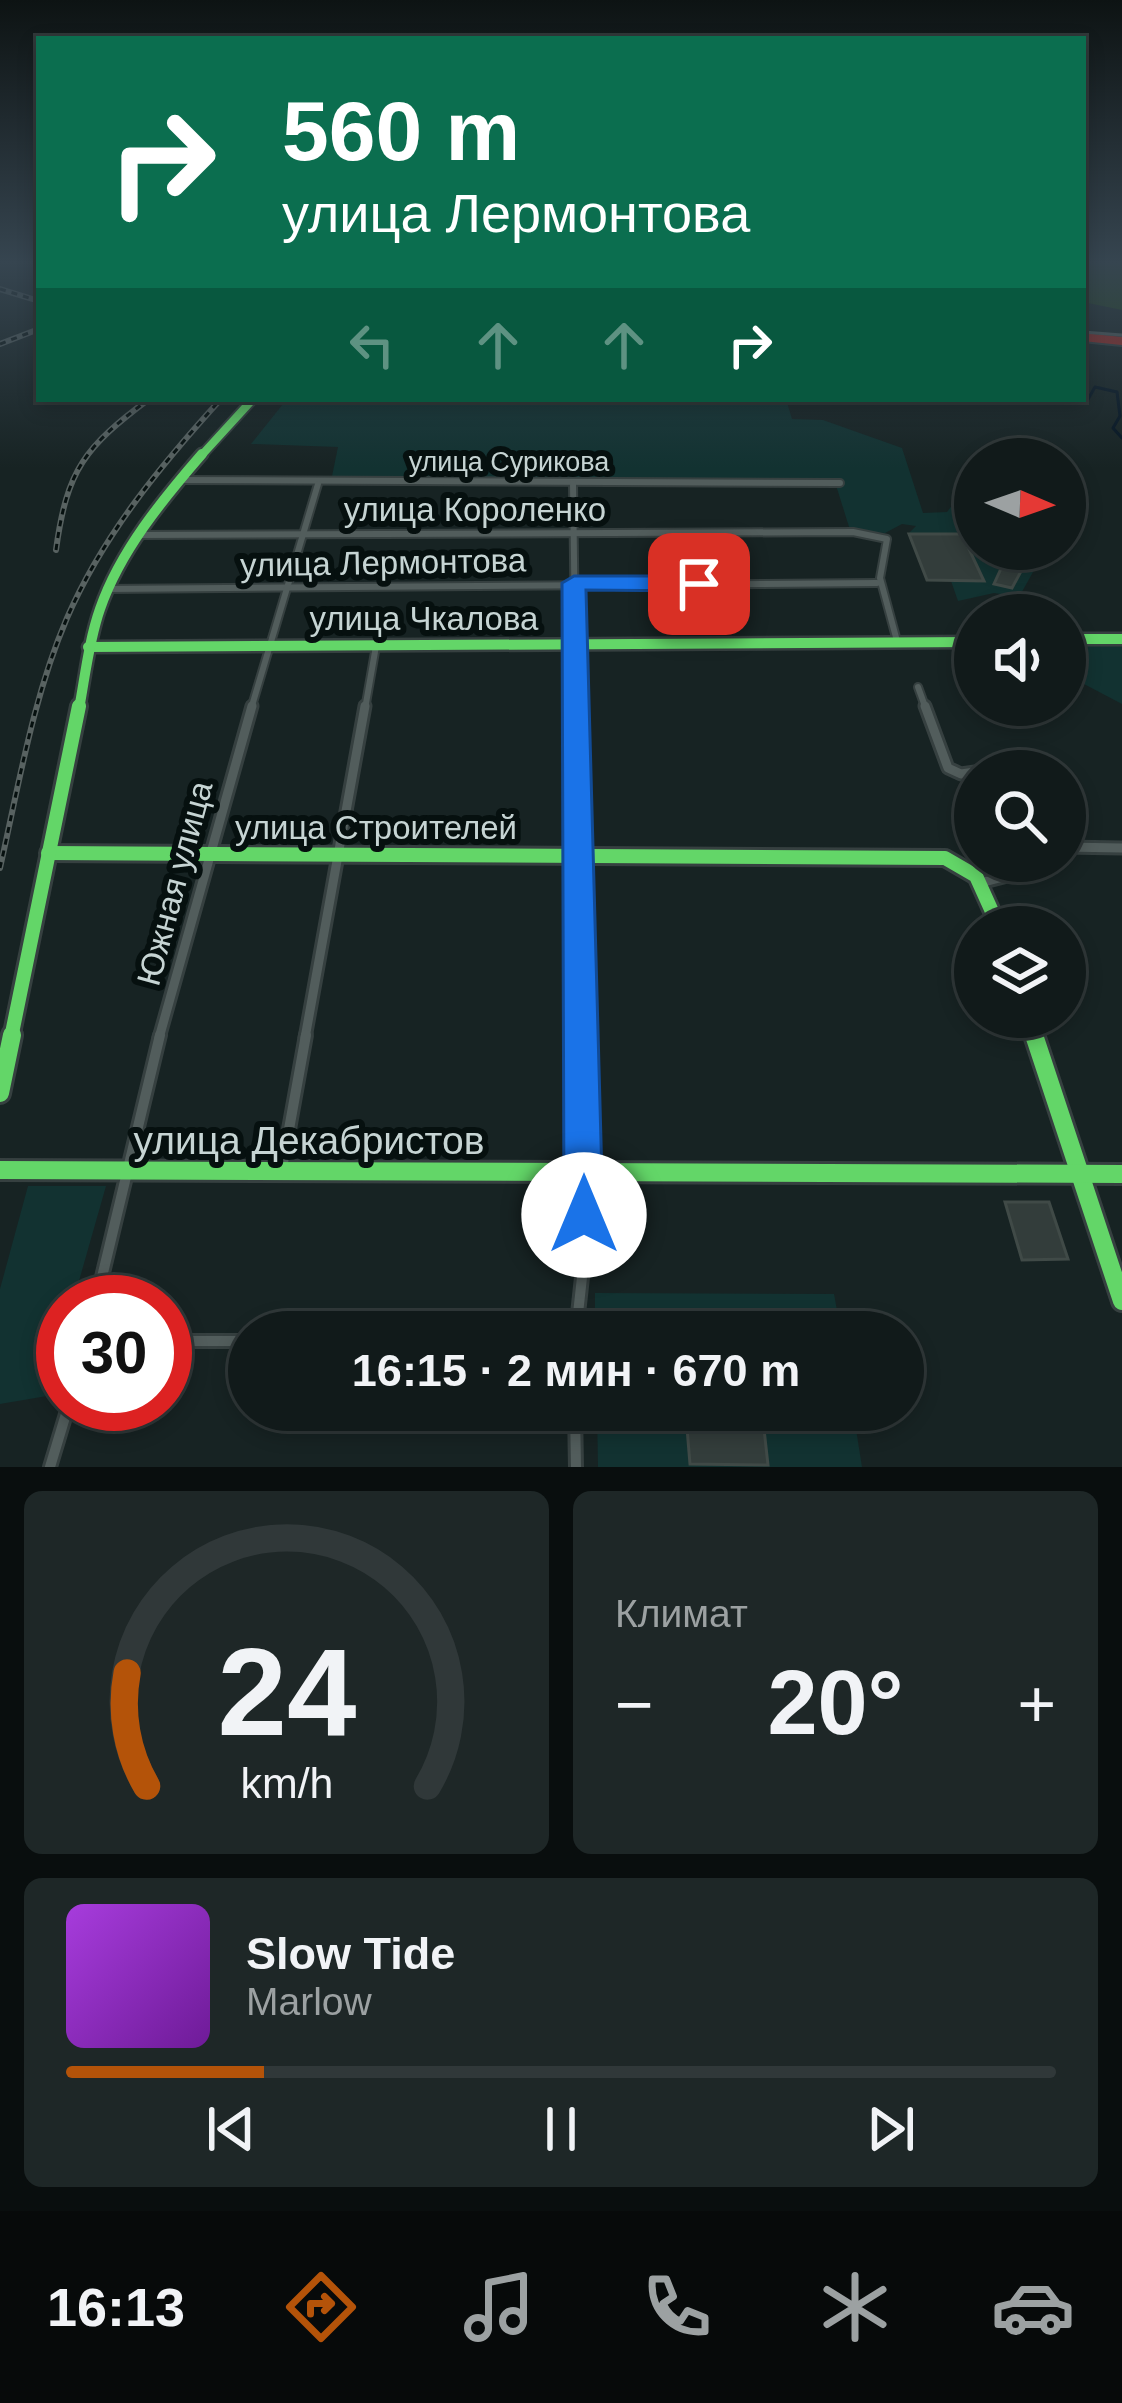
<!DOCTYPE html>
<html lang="ru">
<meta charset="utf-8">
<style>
body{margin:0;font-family:Helvetica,sans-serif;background:#1e2727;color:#f1f3f6;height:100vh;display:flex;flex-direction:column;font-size:45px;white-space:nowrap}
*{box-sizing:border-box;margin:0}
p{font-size:39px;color:#9ca1a2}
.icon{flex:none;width:66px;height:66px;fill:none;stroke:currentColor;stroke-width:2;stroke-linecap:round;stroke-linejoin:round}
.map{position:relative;height:1467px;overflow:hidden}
.side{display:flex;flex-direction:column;gap:24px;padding:24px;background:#090e0e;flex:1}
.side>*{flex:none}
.guide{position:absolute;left:36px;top:36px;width:1050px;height:366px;border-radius:0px;box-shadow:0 6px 18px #0003,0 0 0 3px #303839;background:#0b6e4f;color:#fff;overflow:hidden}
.needle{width:78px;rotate:92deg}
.controls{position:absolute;left:954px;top:438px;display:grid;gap:24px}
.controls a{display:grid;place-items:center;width:132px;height:132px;border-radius:50%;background:#111a1a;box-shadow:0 6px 18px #0003,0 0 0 3px #303839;font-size:60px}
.speed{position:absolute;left:36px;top:1275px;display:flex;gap:24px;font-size:60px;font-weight:700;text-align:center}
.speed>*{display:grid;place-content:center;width:156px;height:156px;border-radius:50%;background:#111a1a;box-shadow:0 6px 18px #0003,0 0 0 3px #303839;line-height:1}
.speed .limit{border:18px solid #d22;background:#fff;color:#111}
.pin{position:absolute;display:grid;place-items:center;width:102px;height:102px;color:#fff;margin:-51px;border-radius:24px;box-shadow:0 6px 18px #0006}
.me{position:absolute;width:132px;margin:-66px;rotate:0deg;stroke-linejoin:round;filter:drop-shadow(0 0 9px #0008)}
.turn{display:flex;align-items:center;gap:42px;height:252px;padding:0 48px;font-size:54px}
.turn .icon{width:156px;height:156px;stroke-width:2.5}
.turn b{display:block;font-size:84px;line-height:102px}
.lanes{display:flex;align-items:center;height:114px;padding:0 48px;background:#0003;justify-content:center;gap:60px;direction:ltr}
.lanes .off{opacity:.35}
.big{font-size:90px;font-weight:700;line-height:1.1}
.side .card{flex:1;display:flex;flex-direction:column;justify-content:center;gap:18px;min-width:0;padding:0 42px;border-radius:18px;background:#1e2727}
.side .dial{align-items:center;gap:0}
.dial svg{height:312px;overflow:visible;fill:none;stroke:#303839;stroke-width:7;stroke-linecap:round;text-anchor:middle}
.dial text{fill:#f1f3f6;stroke:none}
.song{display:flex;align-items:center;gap:36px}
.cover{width:144px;height:144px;border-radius:18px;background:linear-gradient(135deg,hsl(280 70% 55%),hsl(280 70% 35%))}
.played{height:12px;border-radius:6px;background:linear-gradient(90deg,#b45309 20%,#303839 20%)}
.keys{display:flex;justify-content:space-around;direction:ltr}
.heat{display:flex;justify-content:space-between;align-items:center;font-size:66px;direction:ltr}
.side .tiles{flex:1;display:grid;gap:24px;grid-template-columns:1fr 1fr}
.card:last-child{grid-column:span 2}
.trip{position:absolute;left:228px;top:1311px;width:696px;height:120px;border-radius:60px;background:#111a1a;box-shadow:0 6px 18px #0003,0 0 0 3px #303839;font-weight:700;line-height:120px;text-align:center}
.tab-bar{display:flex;height:192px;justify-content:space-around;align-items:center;background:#070a0a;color:#9ca1a2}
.tab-bar .icon{width:84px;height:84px}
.tab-bar .active{color:#b45309}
.tab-bar b{font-size:54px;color:#f1f3f6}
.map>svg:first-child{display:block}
.built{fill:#123231}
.green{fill:#204416}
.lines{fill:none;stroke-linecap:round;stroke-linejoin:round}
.stream{stroke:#051522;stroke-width:3}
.building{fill:#333d3b;stroke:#404a47;stroke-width:3}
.street-far2-casing{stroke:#364040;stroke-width:10}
.street-far1-casing{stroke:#364040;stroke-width:15}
.street-casing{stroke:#364040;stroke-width:16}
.fast-far3-casing{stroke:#364040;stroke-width:12}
.fast-far2-casing{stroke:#364040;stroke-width:15}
.fast-far1-casing{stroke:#364040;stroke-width:20}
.fast-casing{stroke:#364040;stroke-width:24}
.jam-casing{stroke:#364040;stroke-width:12}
.street-far2{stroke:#525d5c;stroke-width:6}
.street-far1{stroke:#525d5c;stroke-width:9}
.street{stroke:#525d5c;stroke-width:10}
.fast-far3{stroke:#63d668;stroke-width:8}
.fast-far2{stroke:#63d668;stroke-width:10}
.fast-far1{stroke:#63d668;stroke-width:14}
.fast{stroke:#63d668;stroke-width:18}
.jam{stroke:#b3261e;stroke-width:8}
.tram{stroke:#586261;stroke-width:3}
.rail-casing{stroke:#586261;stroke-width:6}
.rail{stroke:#06100f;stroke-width:3;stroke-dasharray:6;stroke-linecap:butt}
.route{fill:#1a73e8;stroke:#114b97;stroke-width:3}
.labels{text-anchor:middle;stroke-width:12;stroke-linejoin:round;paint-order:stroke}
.far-street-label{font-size:27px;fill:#c6d4d3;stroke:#06100f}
.street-label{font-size:33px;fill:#c6d4d3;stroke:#06100f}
.near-street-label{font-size:39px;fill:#c6d4d3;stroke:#06100f}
</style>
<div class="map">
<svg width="1122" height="1467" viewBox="0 0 1122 1467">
<rect width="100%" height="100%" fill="#172323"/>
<g class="built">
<polygon points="287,399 786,399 792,419 823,420 902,448 923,513 947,512 975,475 975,549 1046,549 1019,597 994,593 958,601 951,581 927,580 909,533 916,526 902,524 885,533 850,530 835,482 331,481 338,447 251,444"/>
<polygon points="1077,641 1122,641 1122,704 1065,674 1065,653"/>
<polygon points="28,1186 106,1186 73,1302 63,1302 63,1340 47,1396 0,1404 0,1289"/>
<polygon points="595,1293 834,1294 841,1332 595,1332"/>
<polygon points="597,1410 853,1410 862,1467 598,1467"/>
</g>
<polygon class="green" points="1083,263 1122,263 1122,310 1083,302"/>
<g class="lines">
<polyline class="stream" points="1068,399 1087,401 1095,387 1117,392 1120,416 1113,428 1122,438"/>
</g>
<g class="building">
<polygon points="909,534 962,534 984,581 927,580"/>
<polygon points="1010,549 1033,549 1012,588 994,584"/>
<polygon points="1005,1202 1049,1202 1068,1259 1022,1260"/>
<polygon points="721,1410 738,1410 740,1429 764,1429 768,1465 690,1464 687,1428 722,1429"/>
</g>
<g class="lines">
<defs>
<g id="street-far2">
<polyline points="178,480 840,483"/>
<polyline points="573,483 576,709"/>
<polyline points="136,535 853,532 887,539 880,578 897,641"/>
<polyline points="106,589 877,583"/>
<polyline points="918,687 926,709"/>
<polyline points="251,709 318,484"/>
<polyline points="365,709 376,646"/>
</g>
<g id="street-far1">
<polyline points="576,706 581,1038"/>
<polyline points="925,706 948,768 961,774 975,772"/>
<polyline points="980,771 1016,771"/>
<polyline points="1065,847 1122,848"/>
<polyline points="984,882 1015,874 1020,861"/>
<polyline points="159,1038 252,706"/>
<polyline points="305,1038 365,706"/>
</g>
<g id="street">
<polyline points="282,1168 306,1035"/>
<polyline points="96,1302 160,1035"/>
<polyline points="576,1332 584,1259 581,1035"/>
<polyline points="165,1341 249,1341"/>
<polyline points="575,1410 576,1467"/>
<polyline points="50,1467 69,1404"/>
</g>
<polyline id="fast-far3" points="200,457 253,399"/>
<g id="fast-far2">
<polyline points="1065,639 1122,639"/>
<polyline points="88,647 975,642"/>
<path d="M79 709C85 677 89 640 100 609 120 551 163 499 202 454"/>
</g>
<g id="fast-far1">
<polyline points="48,853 945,858 976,876 999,927"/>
<polyline points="1028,1017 1035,1038"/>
<polyline points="11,1038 79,706"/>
</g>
<g id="fast">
<polyline points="1034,1035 1122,1301"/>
<polyline points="0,1093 12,1035"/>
<polyline points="0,1170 1122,1174"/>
</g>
<polyline id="jam" points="1083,337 1122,341"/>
</defs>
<use href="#street-far2" class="street-far2-casing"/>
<use href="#street-far1" class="street-far1-casing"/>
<use href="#street" class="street-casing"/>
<use href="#fast-far3" class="fast-far3-casing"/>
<use href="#fast-far2" class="fast-far2-casing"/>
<use href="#fast-far1" class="fast-far1-casing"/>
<use href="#fast" class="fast-casing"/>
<use href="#jam" class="jam-casing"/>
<use href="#street-far2" class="street-far2"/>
<use href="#street-far1" class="street-far1"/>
<use href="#street" class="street"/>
<use href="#fast-far3" class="fast-far3"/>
<use href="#fast-far2" class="fast-far2"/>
<use href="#fast-far1" class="fast-far1"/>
<use href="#fast" class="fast"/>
<use href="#jam" class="jam"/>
<polyline class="tram" points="1083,332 1122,335"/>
<defs>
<g id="rail">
<polyline points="0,289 39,301"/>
<polyline points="0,344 39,329"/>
<path d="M56 550C67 469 85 447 149 399"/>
<path d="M0 868C19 784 33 697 67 618 103 535 161 465 221 399"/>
</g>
</defs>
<use href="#rail" class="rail-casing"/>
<use href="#rail" class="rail"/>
</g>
<linearGradient id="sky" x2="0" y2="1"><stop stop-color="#0d1313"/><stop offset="0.56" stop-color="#364550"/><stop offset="1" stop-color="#364550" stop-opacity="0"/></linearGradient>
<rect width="1122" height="468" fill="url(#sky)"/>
<polygon class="route" points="574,576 699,576 710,584 699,591 586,590 603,1215 597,1229 584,1234 570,1229 564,1215 562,583"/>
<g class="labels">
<g class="far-street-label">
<text x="509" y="471">улица Сурикова</text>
</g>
<g class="street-label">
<text x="475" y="521">улица Короленко</text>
<text transform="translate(383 562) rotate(-1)" y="12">улица Лермонтова</text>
<text x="424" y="630">улица Чкалова</text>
<text x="376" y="839">улица Строителей</text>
<text transform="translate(174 883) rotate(-75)" y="12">Южная улица</text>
</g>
<g class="near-street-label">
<text x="309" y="1154">улица Декабристов</text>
</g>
</g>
</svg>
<div class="controls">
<a><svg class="needle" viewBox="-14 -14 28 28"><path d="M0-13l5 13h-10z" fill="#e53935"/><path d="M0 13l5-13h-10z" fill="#9ca1a2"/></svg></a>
<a><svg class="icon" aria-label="sound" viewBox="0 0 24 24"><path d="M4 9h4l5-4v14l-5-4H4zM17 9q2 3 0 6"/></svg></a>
<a><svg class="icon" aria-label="search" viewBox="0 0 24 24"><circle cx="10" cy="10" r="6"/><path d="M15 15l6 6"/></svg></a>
<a><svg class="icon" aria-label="layers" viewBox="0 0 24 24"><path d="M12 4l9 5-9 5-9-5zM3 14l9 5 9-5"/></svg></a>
</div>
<div class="speed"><div class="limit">30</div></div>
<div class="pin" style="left:699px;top:584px;background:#d93025"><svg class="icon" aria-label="arrive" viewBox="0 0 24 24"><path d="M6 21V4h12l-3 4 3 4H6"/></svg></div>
<svg class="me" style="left:584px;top:1215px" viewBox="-20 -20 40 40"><circle r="19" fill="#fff"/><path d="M0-13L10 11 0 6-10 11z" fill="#1a73e8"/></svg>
<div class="trip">16:15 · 2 мин · 670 m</div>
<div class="guide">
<div class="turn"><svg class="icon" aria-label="right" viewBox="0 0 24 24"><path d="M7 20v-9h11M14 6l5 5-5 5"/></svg><div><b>560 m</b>улица Лермонтова</div></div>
<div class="lanes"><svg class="icon off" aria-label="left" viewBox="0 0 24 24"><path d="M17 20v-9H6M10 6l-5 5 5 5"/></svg><svg class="icon off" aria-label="ahead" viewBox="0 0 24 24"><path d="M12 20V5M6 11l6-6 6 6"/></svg><svg class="icon off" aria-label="ahead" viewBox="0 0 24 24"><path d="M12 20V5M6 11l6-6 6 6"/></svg><svg class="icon" aria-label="right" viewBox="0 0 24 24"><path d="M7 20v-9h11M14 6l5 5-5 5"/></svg></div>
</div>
</div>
<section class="side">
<div class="tiles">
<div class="card dial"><svg viewBox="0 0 100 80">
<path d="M14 69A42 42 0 1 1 86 69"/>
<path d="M14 69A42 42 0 0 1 9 40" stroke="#b45309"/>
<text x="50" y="56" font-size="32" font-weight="700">24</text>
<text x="50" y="72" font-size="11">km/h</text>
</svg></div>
<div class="card"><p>Климат</p>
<div class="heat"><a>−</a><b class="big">20°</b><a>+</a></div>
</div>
<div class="card">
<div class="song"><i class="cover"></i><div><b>Slow Tide</b><p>Marlow</p></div></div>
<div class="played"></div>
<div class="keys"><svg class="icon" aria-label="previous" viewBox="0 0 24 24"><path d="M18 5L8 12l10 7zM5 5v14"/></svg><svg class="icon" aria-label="pause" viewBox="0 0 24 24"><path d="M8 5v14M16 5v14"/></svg><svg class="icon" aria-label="next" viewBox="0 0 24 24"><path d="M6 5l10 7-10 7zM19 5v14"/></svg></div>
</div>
</div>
</section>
<nav class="tab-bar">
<b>16:13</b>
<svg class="icon active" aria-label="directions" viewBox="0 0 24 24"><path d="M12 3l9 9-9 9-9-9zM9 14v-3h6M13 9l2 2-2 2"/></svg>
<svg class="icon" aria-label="music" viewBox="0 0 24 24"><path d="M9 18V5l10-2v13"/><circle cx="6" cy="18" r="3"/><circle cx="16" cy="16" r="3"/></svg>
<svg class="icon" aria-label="phone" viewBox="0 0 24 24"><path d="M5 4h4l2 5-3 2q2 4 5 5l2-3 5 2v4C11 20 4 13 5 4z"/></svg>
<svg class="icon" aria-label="climate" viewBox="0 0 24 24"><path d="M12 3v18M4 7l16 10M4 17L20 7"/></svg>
<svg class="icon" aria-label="car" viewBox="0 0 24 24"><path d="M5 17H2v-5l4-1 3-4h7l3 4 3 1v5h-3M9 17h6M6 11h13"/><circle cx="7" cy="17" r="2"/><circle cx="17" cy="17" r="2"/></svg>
</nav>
